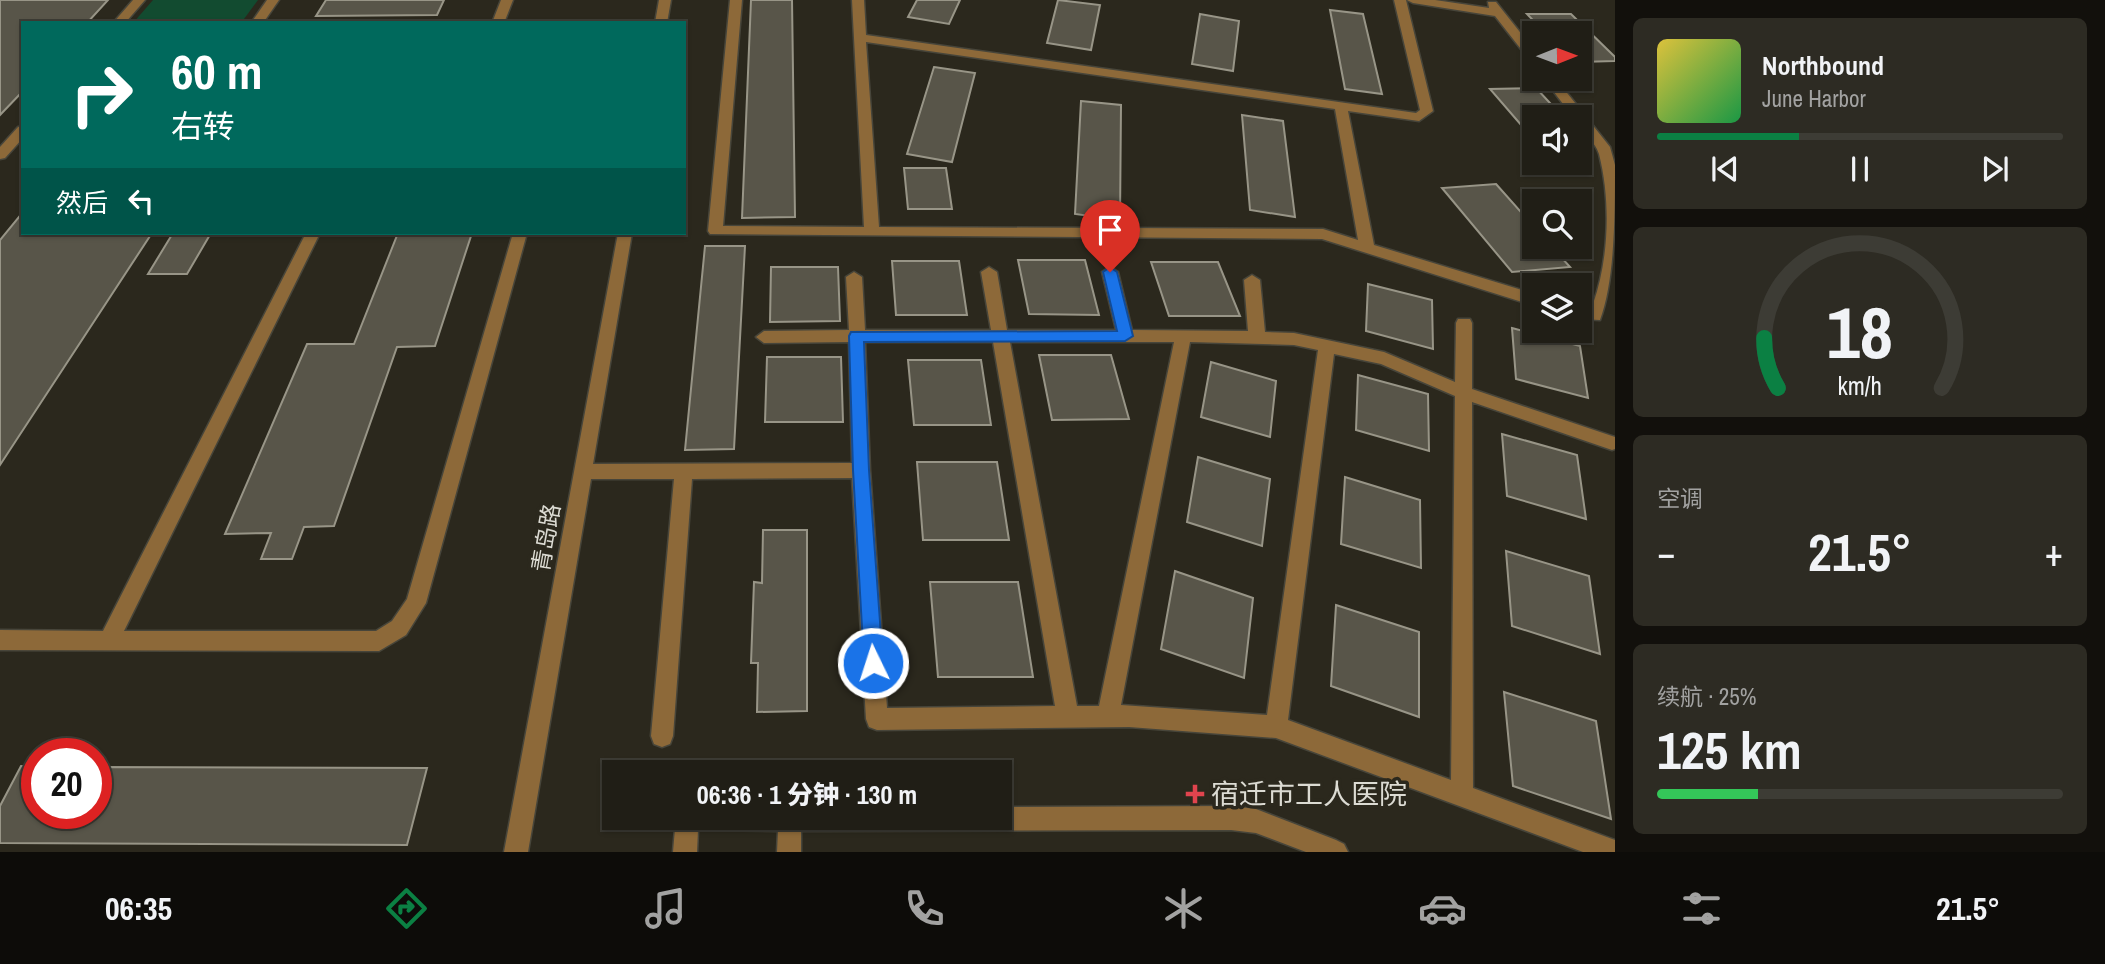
<!DOCTYPE html>
<html lang="zh">
<meta charset="utf-8">
<style>
body{margin:0;font-family:"Archivo Narrow","Noto Sans SC",sans-serif;background:#2d2b23;color:#f1f3f6;height:100vh;display:flex;flex-direction:column;font-size:26px;white-space:nowrap}
*{box-sizing:border-box;margin:0}
p{font-size:23px;color:#a2a2a1}
.icon{flex:none;width:38px;height:38px;fill:none;stroke:currentColor;stroke-width:2;stroke-linecap:round;stroke-linejoin:round}
.map{position:relative;flex:1;overflow:hidden}
.sheet{display:flex;flex-direction:column;gap:18px;padding:18px;background:#12100c;width:490px}
.sheet>*{flex:none}
.hud{position:absolute;left:21px;top:21px;width:665px;height:214px;border-radius:0px;box-shadow:0 2px 5px #0004,0 0 0 2px #3d3c35;background:#00695c;color:#fff;overflow:hidden}
.needle{width:46px;rotate:89deg}
.fabs{position:absolute;left:1522px;top:21px;display:grid;gap:14px}
.fabs a{display:grid;place-items:center;width:70px;height:70px;border-radius:0px;background:#201e16;box-shadow:0 2px 5px #0004,0 0 0 2px #3d3c35;font-size:35px}
.speed{position:absolute;left:21px;top:738px;display:flex;gap:14px;font-size:35px;font-weight:700;text-align:center}
.speed>*{display:grid;place-content:center;width:91px;height:91px;border-radius:50%;background:#201e16;box-shadow:0 2px 5px #0004,0 0 0 2px #3d3c35;line-height:1}
.speed .limit{border:10px solid #d22;background:#fff;color:#111}
.pin{position:absolute;display:grid;place-items:center;width:60px;height:60px;color:#fff;margin:-72px -30px;border-radius:50% 50% 50% 0;rotate:-45deg;box-shadow:0 0 7px #0007}
.pin .icon{rotate:45deg}
.me{position:absolute;width:77px;margin:-38px;rotate:356deg;stroke-linejoin:round;filter:drop-shadow(0 0 5px #0008)}
.turn{display:flex;align-items:center;gap:24px;height:147px;padding:0 35px;font-size:32px}
.turn .icon{width:91px;height:91px;stroke-width:2.5}
.turn b{display:block;font-size:49px;line-height:60px}
.then{display:flex;align-items:center;height:66px;padding:0 35px;background:#0003;gap:14px;font-size:26px}
.big{font-size:52px;font-weight:800;line-height:1.1}
.sheet .widget{flex:1;display:flex;flex-direction:column;justify-content:center;gap:10px;min-width:0;padding:0 24px;border-radius:10px;background:#2d2b23}
.sheet .dial{align-items:center;gap:0}
.dial svg{height:182px;overflow:visible;fill:none;stroke:#3d3c35;stroke-width:7;stroke-linecap:round;text-anchor:middle}
.dial text{fill:#f1f3f6;stroke:none}
.song{display:flex;align-items:center;gap:21px}
.cover{width:84px;height:84px;border-radius:10px;background:linear-gradient(135deg,hsl(50 70% 55%),hsl(140 70% 35%))}
.played{height:7px;border-radius:4px;background:linear-gradient(90deg,#0b8043 35%,#3d3c35 35%)}
.keys{display:flex;justify-content:space-around;direction:ltr}
.heat{display:flex;justify-content:space-between;align-items:center;font-size:38px;direction:ltr}
.charge{height:10px;border-radius:5px;background:linear-gradient(90deg,#34c759 25%,#3d3c35 0)}
.trip{position:absolute;left:602px;top:760px;width:410px;height:70px;border-radius:0px;background:#201e16;box-shadow:0 2px 5px #0004,0 0 0 2px #3d3c35;font-weight:800;line-height:70px;text-align:center}
.menu{display:flex;height:112px;justify-content:space-around;align-items:center;background:#0d0c09;color:#a2a2a1}
.menu .icon{width:49px;height:49px}
.menu .current{color:#0b8043}
.menu b{font-size:32px;color:#f1f3f6}
main{display:flex;flex:1;min-height:0}
.map>svg:first-child{display:block}
.green{fill:#124b30}
.building{fill:#585549;stroke:#989587;stroke-width:2}
.lines{fill:none;stroke-linecap:round;stroke-linejoin:round}
.minor-casing{stroke:#47453a;stroke-width:3}
.minor{fill:#8d6939;fill-rule:evenodd}
.route{fill:#1a73e8;stroke:#114b97;stroke-width:2}
.health-dot{fill:#e0444e;stroke:#2b281d;stroke-width:2.5}
.labels{text-anchor:middle;stroke-width:7;stroke-linejoin:round;paint-order:stroke}
.street-label{font-size:23px;fill:#dcdbd3;stroke:#2b281d}
.near-poi-label{font-size:28px;fill:#dcdbd3;stroke:#2b281d;text-anchor:start}
</style>
<main>
<div class="map">
<svg width="1615" height="852" viewBox="0 0 1615 852">
<rect width="100%" height="100%" fill="#2b281d"/>
<polygon class="green" points="153,0 258,0 241,23 133,23"/>
<g class="building">
<polygon points="0,0 108,0 87,23 23,23 23,91 0,115"/>
<polygon points="326,0 444,0 437,15 316,16"/>
<polygon points="751,0 792,0 795,217 742,218"/>
<polygon points="917,0 960,0 949,24 908,17"/>
<polygon points="1058,0 1100,5 1091,50 1047,43"/>
<polygon points="1330,10 1363,14 1382,94 1345,89"/>
<polygon points="1200,14 1239,21 1233,71 1192,64"/>
<polygon points="1527,14 1571,14 1615,57 1615,61 1580,62 1580,33 1545,33"/>
<polygon points="934,67 975,73 952,162 907,154"/>
<polygon points="1536,88 1563,117 1535,117 1535,141 1490,89"/>
<polygon points="1081,101 1121,105 1120,220 1075,214"/>
<polygon points="1242,115 1283,121 1295,217 1250,210"/>
<polygon points="904,168 946,168 952,209 908,209"/>
<polygon points="1496,184 1535,228 1535,247 1552,247 1570,267 1512,272 1442,188"/>
<polygon points="23,212 23,233 152,233 0,465 0,240"/>
<polygon points="173,233 211,233 187,274 148,274"/>
<polygon points="398,233 472,233 435,346 397,347 334,526 304,527 292,559 261,559 271,533 225,534 307,344 354,344"/>
<polygon points="705,246 745,246 734,449 685,450"/>
<polygon points="1018,260 1085,260 1099,315 1029,314"/>
<polygon points="892,261 959,261 967,315 896,315"/>
<polygon points="1151,262 1218,262 1240,316 1169,316"/>
<polygon points="771,267 838,267 840,321 770,322"/>
<polygon points="1368,284 1432,300 1433,349 1366,331"/>
<polygon points="1512,328 1580,346 1588,398 1516,379"/>
<polygon points="1039,355 1111,355 1129,419 1052,420"/>
<polygon points="767,357 841,357 843,422 765,422"/>
<polygon points="908,360 981,360 991,425 914,425"/>
<polygon points="1211,362 1276,381 1270,437 1201,417"/>
<polygon points="1358,375 1428,394 1429,451 1356,430"/>
<polygon points="1502,434 1577,455 1586,519 1507,496"/>
<polygon points="1198,457 1270,479 1262,546 1187,522"/>
<polygon points="917,462 997,462 1009,540 923,540"/>
<polygon points="1345,477 1420,500 1421,568 1341,544"/>
<polygon points="763,530 807,530 807,711 757,712 758,663 751,663 754,582 762,583"/>
<polygon points="1506,551 1589,576 1600,654 1512,626"/>
<polygon points="1175,571 1253,598 1244,678 1161,649"/>
<polygon points="930,582 1018,582 1033,677 938,677"/>
<polygon points="1336,605 1419,632 1419,717 1331,686"/>
<polygon points="1504,692 1596,721 1611,819 1513,786"/>
<polygon points="21,766 37,767 37,814 96,814 96,767 427,768 407,845 0,843 0,806"/>
</g>
<g class="lines">
<defs>
<g id="minor">
<polygon points="133,0 145,0 125,23 113,23"/>
<polygon points="267,0 279,0 263,23 251,23"/>
<polygon points="501,0 513,0 504,23 492,23"/>
<polygon points="659,0 671,0 667,23 655,23"/>
<path d="M730 0H742L723 226 864 227 852 0H864L866 35 1416 113 1420 110 1394 0H1406L1433 111 1419 121 1348 111 1374 245 1535 294V306L1322 239 710 234 708 231ZM866 42 1335 109 1358 240 1323 229 879 227Z"/>
<polygon points="1407,0 1435,0 1489,8 1488,2 1496,2 1535,51 1535,63 1531,62 1495,16 1413,3"/>
<path d="M1544 79H1556L1610 147 1615 165C1615 213 1615 280 1600 320L1580 319V307L1590 309 1593 304C1609 259 1611 201 1599 154 1595 140 1580 134 1580 117H1573Z"/>
<polygon points="23,126 23,138 5,158 0,159 0,147 18,127"/>
<polygon points="306,233 320,233 124,631 376,631 392,621 407,599 513,233 527,233 426,603 406,635 379,651 0,650 0,630 103,631"/>
<path d="M618 233H632L593 464 852 463 849 342 764 343 756 337 764 331 849 330 846 277 854 272 862 277 865 330H991L981 272 989 267 997 272 1007 330H1116L1102 272 1110 267 1118 272 1132 330 1248 331 1244 280 1252 275 1260 280 1265 332 1294 333 1384 352 1455 382 1456 323 1458 319H1470L1472 323V389L1615 437V449L1612 450 1472 402 1473 788 1615 840V852H1583L1276 738 1129 727 877 730 869 727 866 719 852 478 692 479 673 736 670 744 662 747 654 744 651 736 674 479H591L528 852H504ZM865 342H993L1055 706 887 708 870 470ZM1010 342H1174L1099 706H1077ZM1190 342 1294 345 1318 350 1267 715 1121 705ZM1334 354 1381 364 1455 396 1451 780 1288 720Z"/>
<polygon points="1231,806 1256,809 1336,840 1344,844 1348,852 1306,852 1256,833 1231,830 801,831 801,852 777,852 778,831 698,830 697,852 673,852 676,817 999,817 999,807"/>
</g>
</defs>
<use href="#minor" class="minor-casing"/>
<use href="#minor" class="minor"/>
</g>
<polygon class="route" points="1110,267 1117,272 1133,336 1125,341 864,342 869,470 883,663 880,670 873,673 867,670 864,663 853,470 849,336 851,332 1117,331 1103,272"/>
<path class="health-dot" d="M1191.5 783.5h7v7h7v7h-7v7h-7v-7h-7v-7h7z"/>
<g class="labels">
<g class="street-label">
<text transform="translate(546 538) rotate(-80)" y="8">青岛路</text>
</g>
<g class="near-poi-label">
<text x="1211" y="804">宿迁市工人医院</text>
</g>
</g>
</svg>
<div class="fabs">
<a><svg class="needle" viewBox="-14 -14 28 28"><path d="M0-13l5 13h-10z" fill="#e53935"/><path d="M0 13l5-13h-10z" fill="#a2a2a1"/></svg></a>
<a><svg class="icon" aria-label="sound" viewBox="0 0 24 24"><path d="M4 9h4l5-4v14l-5-4H4zM17 9q2 3 0 6"/></svg></a>
<a><svg class="icon" aria-label="search" viewBox="0 0 24 24"><circle cx="10" cy="10" r="6"/><path d="M15 15l6 6"/></svg></a>
<a><svg class="icon" aria-label="layers" viewBox="0 0 24 24"><path d="M12 4l9 5-9 5-9-5zM3 14l9 5 9-5"/></svg></a>
</div>
<div class="speed"><div class="limit">20</div></div>
<div class="pin" style="left:1110px;top:272px;background:#d93025"><svg class="icon" aria-label="arrive" viewBox="0 0 24 24"><path d="M6 21V4h12l-3 4 3 4H6"/></svg></div>
<svg class="me" style="left:873px;top:663px" viewBox="-20 -20 40 40"><circle r="17" fill="#1a73e8" stroke="#fff" stroke-width="3"/><path d="M0-11L8 9 0 5-8 9z" fill="#fff"/></svg>
<div class="trip">06:36 · 1 分钟 · 130 m</div>
<div class="hud">
<div class="turn"><svg class="icon" aria-label="right" viewBox="0 0 24 24"><path d="M7 20v-9h11M14 6l5 5-5 5"/></svg><div><b>60 m</b>右转</div></div>
<div class="then">然后<svg class="icon" aria-label="left" viewBox="0 0 24 24"><path d="M17 20v-9H6M10 6l-5 5 5 5"/></svg></div>
</div>
</div>
<section class="sheet">
<div class="widget">
<div class="song"><i class="cover"></i><div><b>Northbound</b><p>June Harbor</p></div></div>
<div class="played"></div>
<div class="keys"><svg class="icon" aria-label="previous" viewBox="0 0 24 24"><path d="M18 5L8 12l10 7zM5 5v14"/></svg><svg class="icon" aria-label="pause" viewBox="0 0 24 24"><path d="M8 5v14M16 5v14"/></svg><svg class="icon" aria-label="next" viewBox="0 0 24 24"><path d="M6 5l10 7-10 7zM19 5v14"/></svg></div>
</div>
<div class="widget dial"><svg viewBox="0 0 100 80">
<path d="M14 69A42 42 0 1 1 86 69"/>
<path d="M14 69A42 42 0 0 1 8 47" stroke="#0b8043"/>
<text x="50" y="56" font-size="32" font-weight="700">18</text>
<text x="50" y="72" font-size="11">km/h</text>
</svg></div>
<div class="widget"><p>空调</p>
<div class="heat"><a>−</a><b class="big">21.5°</b><a>+</a></div>
</div>
<div class="widget"><p>续航 · 25%</p><b class="big">125 km</b><div class="charge"></div></div>
</section>
</main>
<nav class="menu">
<b>06:35</b>
<svg class="icon current" aria-label="directions" viewBox="0 0 24 24"><path d="M12 3l9 9-9 9-9-9zM9 14v-3h6M13 9l2 2-2 2"/></svg>
<svg class="icon" aria-label="music" viewBox="0 0 24 24"><path d="M9 18V5l10-2v13"/><circle cx="6" cy="18" r="3"/><circle cx="16" cy="16" r="3"/></svg>
<svg class="icon" aria-label="phone" viewBox="0 0 24 24"><path d="M5 4h4l2 5-3 2q2 4 5 5l2-3 5 2v4C11 20 4 13 5 4z"/></svg>
<svg class="icon" aria-label="climate" viewBox="0 0 24 24"><path d="M12 3v18M4 7l16 10M4 17L20 7"/></svg>
<svg class="icon" aria-label="car" viewBox="0 0 24 24"><path d="M5 17H2v-5l4-1 3-4h7l3 4 3 1v5h-3M9 17h6M6 11h13"/><circle cx="7" cy="17" r="2"/><circle cx="17" cy="17" r="2"/></svg>
<svg class="icon" aria-label="filters" viewBox="0 0 24 24"><path d="M4 7h16M4 17h16"/><circle cx="9" cy="7" r="2"/><circle cx="15" cy="17" r="2"/></svg>
<b>21.5°</b>
</nav>
